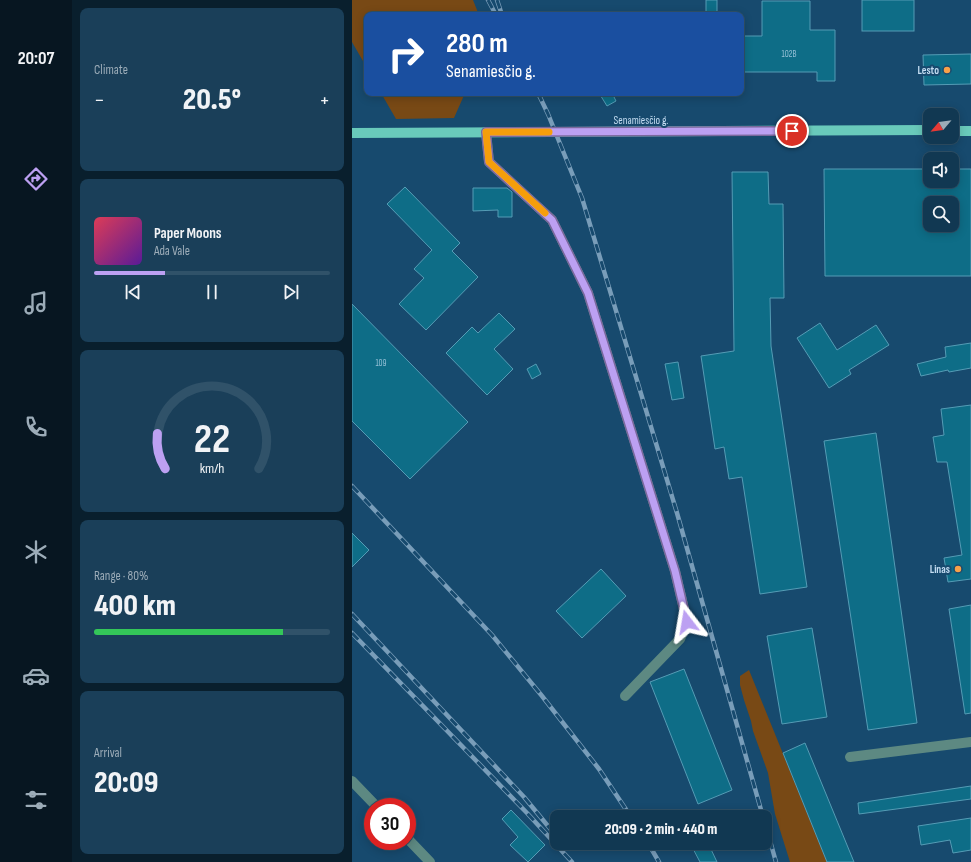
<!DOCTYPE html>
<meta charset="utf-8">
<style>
body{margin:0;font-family:"Sofia Sans Condensed",sans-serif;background:#1a3f59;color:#f1f3f6;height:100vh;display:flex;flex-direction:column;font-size:15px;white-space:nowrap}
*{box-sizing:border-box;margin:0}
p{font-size:13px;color:#9cacb8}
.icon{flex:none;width:22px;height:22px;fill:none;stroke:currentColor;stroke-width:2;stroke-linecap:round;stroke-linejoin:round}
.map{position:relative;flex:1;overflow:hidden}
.panel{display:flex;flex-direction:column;gap:8px;padding:8px;background:#091f2d;width:280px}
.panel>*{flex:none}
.guide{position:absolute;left:12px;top:12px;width:380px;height:84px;border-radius:8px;box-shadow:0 2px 10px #0003,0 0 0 1px #305269;background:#1a4fa0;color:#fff;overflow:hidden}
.needle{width:26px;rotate:241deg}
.buttons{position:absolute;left:571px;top:108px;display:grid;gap:8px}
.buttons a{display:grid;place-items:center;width:36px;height:36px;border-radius:8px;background:#113852;box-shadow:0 2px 10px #0003,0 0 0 1px #305269;font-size:20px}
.speed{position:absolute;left:12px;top:798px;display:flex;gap:8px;font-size:20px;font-weight:700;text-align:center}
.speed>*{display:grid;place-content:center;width:52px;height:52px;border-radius:50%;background:#113852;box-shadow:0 2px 10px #0003,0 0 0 1px #305269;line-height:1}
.speed .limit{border:6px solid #d22;background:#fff;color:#111}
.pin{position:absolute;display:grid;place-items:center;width:34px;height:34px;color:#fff;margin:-17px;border:2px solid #fff;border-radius:50%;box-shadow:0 1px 4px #0007}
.me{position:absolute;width:44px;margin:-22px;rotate:346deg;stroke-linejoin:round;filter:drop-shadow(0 0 3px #0008)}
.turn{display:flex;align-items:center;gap:14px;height:84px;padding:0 16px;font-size:18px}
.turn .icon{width:52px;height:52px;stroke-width:2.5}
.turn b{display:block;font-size:28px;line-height:34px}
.big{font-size:30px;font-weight:800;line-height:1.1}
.panel .widget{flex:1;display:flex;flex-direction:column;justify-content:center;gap:6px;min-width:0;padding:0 14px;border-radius:8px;background:#1a3f59}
.panel .dial{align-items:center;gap:0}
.dial svg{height:104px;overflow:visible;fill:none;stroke:#305269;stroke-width:7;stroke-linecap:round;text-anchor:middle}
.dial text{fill:#f1f3f6;stroke:none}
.song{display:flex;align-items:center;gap:12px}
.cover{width:48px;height:48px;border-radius:6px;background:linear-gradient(135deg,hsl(350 70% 55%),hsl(270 70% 35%))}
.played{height:4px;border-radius:2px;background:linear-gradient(90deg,#bca0f2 30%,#305269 30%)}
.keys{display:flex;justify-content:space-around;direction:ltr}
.heat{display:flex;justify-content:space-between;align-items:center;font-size:22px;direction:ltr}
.charge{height:6px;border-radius:3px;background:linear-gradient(90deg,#34c759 80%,#305269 0)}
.trip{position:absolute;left:198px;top:810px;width:222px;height:40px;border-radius:8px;background:#113852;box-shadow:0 2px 10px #0003,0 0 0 1px #305269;font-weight:800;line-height:40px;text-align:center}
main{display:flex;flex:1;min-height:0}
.menu{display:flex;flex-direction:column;width:72px;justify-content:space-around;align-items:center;background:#071621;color:#9cacb8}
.menu .icon{width:28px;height:28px}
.menu .on{color:#bca0f2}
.menu b{font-size:18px;color:#f1f3f6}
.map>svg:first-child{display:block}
.green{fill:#784915}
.building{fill:#0e6d87;stroke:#559cb5;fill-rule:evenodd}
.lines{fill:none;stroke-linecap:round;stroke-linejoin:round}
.minor{stroke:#5d8982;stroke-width:10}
.major{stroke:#69cabb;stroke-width:10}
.rail-casing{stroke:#799db9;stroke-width:4.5}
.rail{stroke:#174a6e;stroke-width:3;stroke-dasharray:9;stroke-linecap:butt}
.route-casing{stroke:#7a689d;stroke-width:10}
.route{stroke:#bca0f2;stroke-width:7}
.slow{stroke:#f59e0b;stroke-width:7}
.poi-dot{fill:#f7a149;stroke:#174a6e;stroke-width:1.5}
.labels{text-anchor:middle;stroke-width:4;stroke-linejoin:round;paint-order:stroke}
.number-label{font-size:9px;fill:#96c1d7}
.poi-label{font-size:11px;font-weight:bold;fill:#c4ddf2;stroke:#174a6e;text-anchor:end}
.street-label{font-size:11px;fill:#c4ddf2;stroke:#174a6e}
</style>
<main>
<nav class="menu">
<b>20:07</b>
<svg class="icon on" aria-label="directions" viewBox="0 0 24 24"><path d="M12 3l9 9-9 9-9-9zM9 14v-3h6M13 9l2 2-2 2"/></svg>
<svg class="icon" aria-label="music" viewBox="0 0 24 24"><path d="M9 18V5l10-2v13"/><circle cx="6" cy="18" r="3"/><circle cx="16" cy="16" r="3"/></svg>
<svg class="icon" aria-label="phone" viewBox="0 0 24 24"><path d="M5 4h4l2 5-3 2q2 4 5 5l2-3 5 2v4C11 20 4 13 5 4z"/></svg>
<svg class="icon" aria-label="climate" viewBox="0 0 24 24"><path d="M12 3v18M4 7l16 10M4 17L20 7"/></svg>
<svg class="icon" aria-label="car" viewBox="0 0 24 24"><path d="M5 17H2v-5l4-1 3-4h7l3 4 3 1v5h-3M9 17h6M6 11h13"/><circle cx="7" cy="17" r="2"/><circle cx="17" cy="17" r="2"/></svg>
<svg class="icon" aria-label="filters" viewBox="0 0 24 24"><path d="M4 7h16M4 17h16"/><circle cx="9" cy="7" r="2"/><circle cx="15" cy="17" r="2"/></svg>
</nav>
<section class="panel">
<div class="widget"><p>Climate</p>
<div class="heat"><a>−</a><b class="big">20.5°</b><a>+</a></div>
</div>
<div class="widget">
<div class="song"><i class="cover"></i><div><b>Paper Moons</b><p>Ada Vale</p></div></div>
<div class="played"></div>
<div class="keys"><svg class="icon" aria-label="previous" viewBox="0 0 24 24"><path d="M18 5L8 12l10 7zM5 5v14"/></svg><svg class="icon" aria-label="pause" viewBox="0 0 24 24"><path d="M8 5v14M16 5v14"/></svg><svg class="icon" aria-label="next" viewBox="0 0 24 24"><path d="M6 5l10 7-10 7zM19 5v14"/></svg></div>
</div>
<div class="widget dial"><svg viewBox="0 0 100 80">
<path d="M14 69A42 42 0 1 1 86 69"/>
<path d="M14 69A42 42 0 0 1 8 42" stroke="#bca0f2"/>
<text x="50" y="56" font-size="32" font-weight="700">22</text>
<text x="50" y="72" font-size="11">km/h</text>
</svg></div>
<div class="widget"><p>Range · 80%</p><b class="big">400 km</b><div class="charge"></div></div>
<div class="widget"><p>Arrival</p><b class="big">20:09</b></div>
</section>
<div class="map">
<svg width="619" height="862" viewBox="0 0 619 862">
<rect width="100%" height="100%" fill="#174a6e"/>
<g class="green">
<polygon points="0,0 121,0 127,15 15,15 15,68 0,42"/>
<polygon points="29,93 113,93 102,118 44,119"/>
<polygon points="397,670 475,862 438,862 423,814 416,773 401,731 399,721 392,700 388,685 388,676"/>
</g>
<g class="building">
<rect x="354" y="0" width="11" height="15"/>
<rect x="510" y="0" width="52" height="31"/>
<polygon points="410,1 458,1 458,30 483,30 483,81 465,81 465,72 391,72 391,36 410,36"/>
<polygon points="619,54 619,84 572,85 571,55"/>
<polygon points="247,93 260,93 264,101 255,106"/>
<path d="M472 169H578V181H600V169H619V276H473ZM578 203H600V225H578Z"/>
<polygon points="380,172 416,172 417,204 431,204 432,298 418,298 419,346 455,587 408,594 390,477 377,479 372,447 363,449 349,356 382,351"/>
<polygon points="53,187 108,243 100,251 126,277 74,330 47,304 72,278 62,269 80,250 35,204"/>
<polygon points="121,188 155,188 160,192 160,217 146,217 146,210 121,211"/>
<polygon points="0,304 116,422 58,479 0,421"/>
<polygon points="147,313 163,329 142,349 161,369 135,395 94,353 120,327 126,333"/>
<polygon points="468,323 485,350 524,325 537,345 497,370 499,374 477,388 445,338"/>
<polygon points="619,343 619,368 597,372 596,370 569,376 565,364 594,357 593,347"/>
<polygon points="326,362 332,398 320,400 313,364"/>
<polygon points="184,364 189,374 180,379 175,369"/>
<polygon points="619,405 619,579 596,582 592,558 610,555 595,462 585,462 581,437 592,435 589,409"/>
<polygon points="524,433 565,723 516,730 472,441"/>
<polygon points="0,533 17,550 0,567"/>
<polygon points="249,569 274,596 230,638 204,611"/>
<polygon points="619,605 619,713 613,714 597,609"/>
<polygon points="460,628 475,717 430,724 415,636"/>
<polygon points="332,669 380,790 346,804 298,682"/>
<polygon points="453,743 502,862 475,862 431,753"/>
<polygon points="619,786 619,799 507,814 506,803"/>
<polygon points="159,810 193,845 176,862 158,845 166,837 150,819"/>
<polygon points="619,818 619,850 601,853 598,840 569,845 566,826"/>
<polygon points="338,843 356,843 365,862 348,862"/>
</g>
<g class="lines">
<g class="minor">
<polyline points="134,132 137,162 200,220 236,293 323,571 335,622 328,639 273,696"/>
<polyline points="498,757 619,742"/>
<polyline points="0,781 25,807"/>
<polyline points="55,838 78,862"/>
</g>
<g class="major">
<polyline points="600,131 619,131"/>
<polyline points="0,133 578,130"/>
</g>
<defs>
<g id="rail">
<polyline points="136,0 144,15"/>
<polyline points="145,0 150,15"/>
<polyline points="186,93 196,114 230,198 325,513 411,817"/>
<polyline points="0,486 140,635 190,696 247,769 279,817"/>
<polyline points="0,614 172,797 205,837"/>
<polyline points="0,633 175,813 220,862"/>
<polyline points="413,823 424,862"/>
<polyline points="296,843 307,862"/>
</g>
</defs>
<use href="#rail" class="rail-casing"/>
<use href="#rail" class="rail"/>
</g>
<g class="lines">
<defs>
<polyline id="route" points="335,622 323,571 236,293 200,220 137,162 134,132 440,131"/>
</defs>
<use href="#route" class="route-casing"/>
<use href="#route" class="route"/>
<polyline class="slow" points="193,213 137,162 134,132 197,132"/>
</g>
<g class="poi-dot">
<circle cx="595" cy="70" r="4"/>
<circle cx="606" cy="569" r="4"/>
</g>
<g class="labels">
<g class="number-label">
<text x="437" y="57">102B</text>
<text x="29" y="366">109</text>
</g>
<g class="poi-label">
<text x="587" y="74">Lesto</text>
<text x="598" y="573">Linas</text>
</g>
<g class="street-label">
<text x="289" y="124">Senamiesčio g.</text>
</g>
</g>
</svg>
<div class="buttons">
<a><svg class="needle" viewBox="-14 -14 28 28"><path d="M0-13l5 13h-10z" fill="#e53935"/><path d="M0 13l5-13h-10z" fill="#9cacb8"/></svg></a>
<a><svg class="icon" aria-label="sound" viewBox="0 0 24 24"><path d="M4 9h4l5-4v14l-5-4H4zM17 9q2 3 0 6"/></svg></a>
<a><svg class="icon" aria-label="search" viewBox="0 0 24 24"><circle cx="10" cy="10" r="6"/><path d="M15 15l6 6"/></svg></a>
</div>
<div class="speed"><div class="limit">30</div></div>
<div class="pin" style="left:440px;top:131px;background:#d93025"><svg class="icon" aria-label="arrive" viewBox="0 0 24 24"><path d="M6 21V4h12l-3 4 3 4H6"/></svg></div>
<svg class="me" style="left:335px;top:622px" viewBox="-20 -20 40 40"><path d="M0-17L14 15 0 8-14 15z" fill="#bca0f2" stroke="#fff" stroke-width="4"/></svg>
<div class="trip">20:09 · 2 min · 440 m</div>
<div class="guide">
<div class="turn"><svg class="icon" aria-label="right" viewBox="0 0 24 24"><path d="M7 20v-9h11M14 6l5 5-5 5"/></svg><div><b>280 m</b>Senamiesčio g.</div></div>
</div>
</div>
</main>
